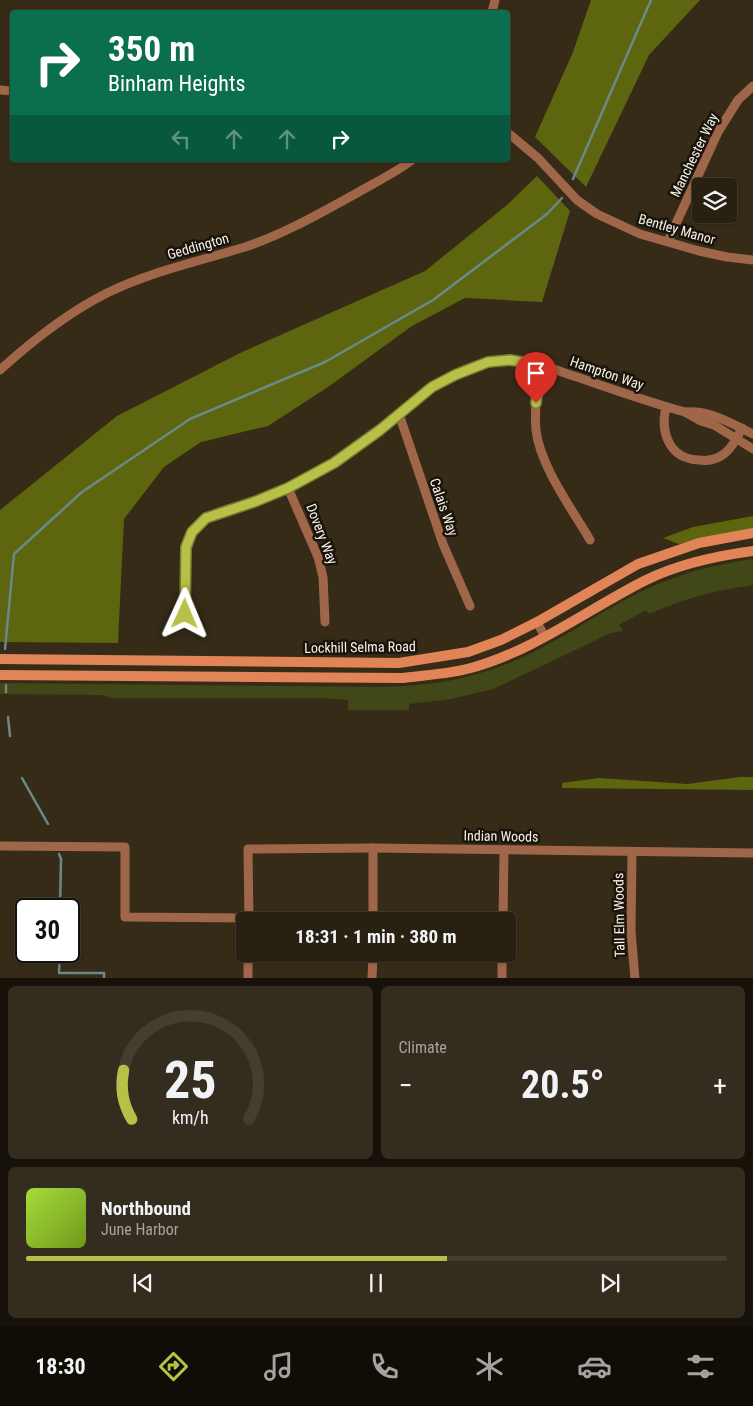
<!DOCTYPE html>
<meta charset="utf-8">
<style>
body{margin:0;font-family:"Roboto Condensed",sans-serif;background:#342d1f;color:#f1f3f6;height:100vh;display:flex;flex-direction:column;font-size:19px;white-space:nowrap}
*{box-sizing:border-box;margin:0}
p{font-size:16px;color:#a5a39f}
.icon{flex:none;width:28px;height:28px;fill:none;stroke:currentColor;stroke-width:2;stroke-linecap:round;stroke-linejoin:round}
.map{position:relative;height:978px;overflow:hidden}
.sheet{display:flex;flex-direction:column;gap:8px;padding:8px;background:#161209;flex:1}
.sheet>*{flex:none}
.top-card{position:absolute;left:10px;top:10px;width:500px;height:152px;border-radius:5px;box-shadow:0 1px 4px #0004,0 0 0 1px #443e31;background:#0b6e4f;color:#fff;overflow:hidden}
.buttons{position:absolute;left:692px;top:178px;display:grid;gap:10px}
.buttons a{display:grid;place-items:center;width:45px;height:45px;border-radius:5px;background:#282011;box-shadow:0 1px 4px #0004,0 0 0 1px #443e31;font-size:25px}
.speed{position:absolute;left:15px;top:898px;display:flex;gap:10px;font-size:25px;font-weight:700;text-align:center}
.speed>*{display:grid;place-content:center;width:65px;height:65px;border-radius:50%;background:#282011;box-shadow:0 1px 4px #0004,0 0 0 1px #443e31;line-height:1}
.speed .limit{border:2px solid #111;border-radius:8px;background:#fff;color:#111}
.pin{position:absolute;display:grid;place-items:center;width:42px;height:42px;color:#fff;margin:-51px -21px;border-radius:50% 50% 50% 0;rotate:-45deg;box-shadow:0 0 5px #0007}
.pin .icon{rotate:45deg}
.me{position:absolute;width:55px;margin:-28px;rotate:1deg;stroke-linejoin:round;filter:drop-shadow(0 0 4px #0008)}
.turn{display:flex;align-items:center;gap:18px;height:105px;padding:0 15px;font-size:22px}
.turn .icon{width:65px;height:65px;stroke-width:2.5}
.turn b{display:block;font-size:35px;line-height:42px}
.lanes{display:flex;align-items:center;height:48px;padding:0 15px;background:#0003;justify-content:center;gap:25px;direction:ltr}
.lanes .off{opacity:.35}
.big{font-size:38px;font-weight:700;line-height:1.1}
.sheet .tile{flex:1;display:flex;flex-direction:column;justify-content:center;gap:8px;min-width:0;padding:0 18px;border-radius:8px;background:#342d1f}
.sheet .dial{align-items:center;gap:0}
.dial svg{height:130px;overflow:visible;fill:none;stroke:#443e31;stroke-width:7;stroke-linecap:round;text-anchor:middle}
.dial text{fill:#f1f3f6;stroke:none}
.song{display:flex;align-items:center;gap:15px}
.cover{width:60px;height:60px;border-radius:8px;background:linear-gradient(135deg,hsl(80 70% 55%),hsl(80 70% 35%))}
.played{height:5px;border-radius:2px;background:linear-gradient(90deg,#b7c148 60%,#443e31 60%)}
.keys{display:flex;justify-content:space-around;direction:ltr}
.heat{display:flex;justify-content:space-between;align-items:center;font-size:28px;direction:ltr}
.sheet .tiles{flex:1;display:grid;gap:8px;grid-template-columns:1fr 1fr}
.tile:last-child{grid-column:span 2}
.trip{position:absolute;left:236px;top:912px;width:280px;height:50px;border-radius:5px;background:#282011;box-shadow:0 1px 4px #0004,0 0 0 1px #443e31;font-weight:700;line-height:50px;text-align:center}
.menu{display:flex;height:80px;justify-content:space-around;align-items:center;background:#100d07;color:#a5a39f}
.menu .icon{width:35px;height:35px}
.menu .on{color:#b7c148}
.menu b{font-size:22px;color:#f1f3f6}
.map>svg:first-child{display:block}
.green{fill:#414716}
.forest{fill:#5d650e}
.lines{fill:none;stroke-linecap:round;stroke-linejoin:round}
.stream{stroke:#6b898b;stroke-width:2.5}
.street{stroke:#a0664a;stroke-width:9}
.secondary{stroke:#e18457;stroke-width:10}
.route-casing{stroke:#777d2f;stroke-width:12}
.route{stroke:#b7c148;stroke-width:9}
.labels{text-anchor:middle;stroke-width:5;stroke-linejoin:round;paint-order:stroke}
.street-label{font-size:14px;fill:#faf2e6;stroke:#19140b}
</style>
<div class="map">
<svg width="753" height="979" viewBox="0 0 753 979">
<rect width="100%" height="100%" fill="#362b17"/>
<path class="green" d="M753 559V585C713 591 686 598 649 614L646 610 619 625 623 631 611 633 493 689 451 699 409 704V710H348V700L324 698H112L101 695 0 694V683L379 687C427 686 464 681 509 663 556 644 596 614 640 592 675 575 714 564 753 559Z"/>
<g class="forest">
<polygon points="591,0 700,0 649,55 586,187 535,137 573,52"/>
<polygon points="537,176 570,211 542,302 465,298 412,326 328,387 268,426 201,442 164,467 124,519 118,643 0,642 0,510 117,416 240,353 425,271 507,205"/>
<polygon points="753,516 753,528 679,544 663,538 693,527"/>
<polygon points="740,777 753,777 753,790 562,788 562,783 599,778 687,784"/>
</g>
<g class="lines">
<g class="stream">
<polyline points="573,179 651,0"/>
<polyline points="5,649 14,554 82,492 190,419 325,362 433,300 547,214 562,198"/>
<polyline points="6,685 6,692"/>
<polyline points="8,717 10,736"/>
<polyline points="22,778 48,824"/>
<polyline points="59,854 61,859 60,909"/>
<polyline points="60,951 59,973 104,973 104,979"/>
</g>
<g class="street">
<polyline points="492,12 495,0"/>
<polyline points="0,90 12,91"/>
<polyline points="508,133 538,158 577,200 597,214 640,234 699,251 727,257 753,260"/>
<polyline points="668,241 718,132 738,100 753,86"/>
<path d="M541 365C538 386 534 408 536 430 540 466 572 509 590 540"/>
<path d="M0 370C33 340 67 313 107 293 152 271 201 261 248 246 286 233 322 212 357 193 376 182 395 173 412 160"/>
<path d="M666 407C660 432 669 459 699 460 706 461 714 460 721 456 731 450 737 438 742 428"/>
<path d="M685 412C711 410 730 423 753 434"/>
<polyline points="399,414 443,544 470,606"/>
<polyline points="288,488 318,557 323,577 325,622"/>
<path d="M185 614C186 589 181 544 197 526 211 510 237 508 256 501 283 491 309 478 334 463 388 430 443 358 511 360 534 360 555 370 577 377 612 389 648 402 685 412L701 421 714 425 753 449"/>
<polyline points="537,622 545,637"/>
<polyline points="0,846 125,847 125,917 249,918"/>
<polyline points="632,852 631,931 635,979"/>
<polyline points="249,921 248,849 373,848 753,853"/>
<polyline points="373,921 373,848"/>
<polyline points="503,921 504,850"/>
<polyline points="248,979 248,954"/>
<polyline points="372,979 373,954"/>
<polyline points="502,979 502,954"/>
</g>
<g class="secondary">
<polyline points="0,659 399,663 468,652 501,640 537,622 638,564 699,543 753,533"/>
<path d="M0 675 403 678C426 675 449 674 471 668 533 651 587 610 644 581 678 564 715 556 753 551"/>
</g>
</g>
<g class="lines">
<defs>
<polyline id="route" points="185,614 186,547 192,532 206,518 254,502 288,488 334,463 380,430 432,387 455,375 488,362 510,360 541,365 536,403"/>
</defs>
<use href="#route" class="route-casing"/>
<use href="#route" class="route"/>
</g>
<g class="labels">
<g class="street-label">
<text transform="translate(694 155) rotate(-64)" y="5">Manchester Way</text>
<text transform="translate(677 229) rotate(16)" y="5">Bentley Manor</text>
<text transform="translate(198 246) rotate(-16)" y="5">Geddington</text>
<text transform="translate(607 373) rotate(19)" y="5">Hampton Way</text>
<text transform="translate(444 507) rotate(71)" y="5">Calais Way</text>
<text transform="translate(322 534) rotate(69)" y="5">Dovery Way</text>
<text transform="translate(360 647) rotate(-1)" y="5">Lockhill Selma Road</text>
<text transform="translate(501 836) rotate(1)" y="5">Indian Woods</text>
<text transform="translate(619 915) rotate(-91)" y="5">Tall Elm Woods</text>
</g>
</g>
</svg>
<div class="buttons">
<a><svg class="icon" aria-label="layers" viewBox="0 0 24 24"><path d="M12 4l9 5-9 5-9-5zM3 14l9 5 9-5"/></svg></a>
</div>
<div class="speed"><div class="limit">30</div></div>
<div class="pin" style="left:536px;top:403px;background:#d93025"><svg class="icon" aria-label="arrive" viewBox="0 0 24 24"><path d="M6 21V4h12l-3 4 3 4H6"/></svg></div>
<svg class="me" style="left:185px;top:614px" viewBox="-20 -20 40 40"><path d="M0-17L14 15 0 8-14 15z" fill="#b7c148" stroke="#fff" stroke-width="4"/></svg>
<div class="trip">18:31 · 1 min · 380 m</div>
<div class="top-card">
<div class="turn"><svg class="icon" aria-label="right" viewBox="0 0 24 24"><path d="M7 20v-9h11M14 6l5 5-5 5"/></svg><div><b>350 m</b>Binham Heights</div></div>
<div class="lanes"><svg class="icon off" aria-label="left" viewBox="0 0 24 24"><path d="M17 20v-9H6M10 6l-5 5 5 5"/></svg><svg class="icon off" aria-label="ahead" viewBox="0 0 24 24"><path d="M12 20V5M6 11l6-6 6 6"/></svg><svg class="icon off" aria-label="ahead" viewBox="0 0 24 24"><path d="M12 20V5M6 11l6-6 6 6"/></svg><svg class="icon" aria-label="right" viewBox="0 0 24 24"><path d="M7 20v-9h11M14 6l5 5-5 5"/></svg></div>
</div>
</div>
<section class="sheet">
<div class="tiles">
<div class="tile dial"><svg viewBox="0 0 100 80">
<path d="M14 69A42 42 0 1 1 86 69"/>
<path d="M14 69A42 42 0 0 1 9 39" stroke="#b7c148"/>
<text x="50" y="56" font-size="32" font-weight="700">25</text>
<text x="50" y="72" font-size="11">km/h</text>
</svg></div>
<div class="tile"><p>Climate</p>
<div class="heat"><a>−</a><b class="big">20.5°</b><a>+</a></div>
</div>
<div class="tile">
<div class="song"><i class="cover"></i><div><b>Northbound</b><p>June Harbor</p></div></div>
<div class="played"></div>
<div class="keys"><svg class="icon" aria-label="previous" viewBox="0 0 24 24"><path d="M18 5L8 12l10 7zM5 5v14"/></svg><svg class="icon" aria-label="pause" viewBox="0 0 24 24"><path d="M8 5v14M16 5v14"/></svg><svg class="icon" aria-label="next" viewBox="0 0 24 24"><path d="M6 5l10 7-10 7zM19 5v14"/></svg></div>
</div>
</div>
</section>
<nav class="menu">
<b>18:30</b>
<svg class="icon on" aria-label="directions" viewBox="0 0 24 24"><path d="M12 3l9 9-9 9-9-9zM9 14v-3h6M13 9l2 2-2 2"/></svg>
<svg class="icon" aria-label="music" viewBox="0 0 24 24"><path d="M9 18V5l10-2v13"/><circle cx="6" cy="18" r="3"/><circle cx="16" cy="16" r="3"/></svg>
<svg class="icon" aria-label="phone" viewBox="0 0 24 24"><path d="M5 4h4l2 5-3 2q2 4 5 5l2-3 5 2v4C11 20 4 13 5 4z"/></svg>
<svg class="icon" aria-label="climate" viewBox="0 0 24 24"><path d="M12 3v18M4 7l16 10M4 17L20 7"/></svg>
<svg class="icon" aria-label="car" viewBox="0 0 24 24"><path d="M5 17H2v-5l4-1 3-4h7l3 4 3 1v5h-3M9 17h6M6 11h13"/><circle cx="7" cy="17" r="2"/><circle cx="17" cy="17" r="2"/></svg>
<svg class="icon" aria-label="filters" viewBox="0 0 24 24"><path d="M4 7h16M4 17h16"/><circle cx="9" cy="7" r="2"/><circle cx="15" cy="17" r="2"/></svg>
</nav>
